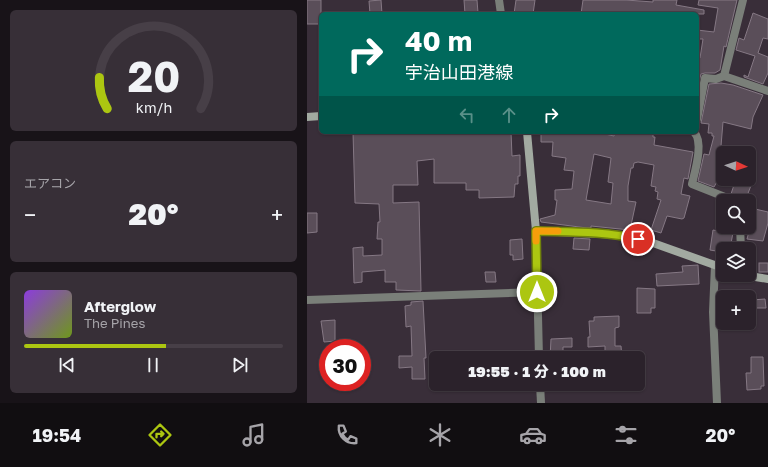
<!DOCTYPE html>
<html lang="ja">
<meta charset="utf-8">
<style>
body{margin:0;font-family:"Golos Text","Noto Sans JP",sans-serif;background:#372f37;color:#f1f3f6;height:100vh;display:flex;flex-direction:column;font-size:15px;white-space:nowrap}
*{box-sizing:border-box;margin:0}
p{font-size:13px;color:#a6a4a9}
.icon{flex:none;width:22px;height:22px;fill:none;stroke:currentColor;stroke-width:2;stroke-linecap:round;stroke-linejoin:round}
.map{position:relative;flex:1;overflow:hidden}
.drawer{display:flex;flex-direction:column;gap:10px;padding:10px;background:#181318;width:307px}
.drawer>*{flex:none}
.guide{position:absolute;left:12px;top:12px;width:380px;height:122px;border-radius:6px;box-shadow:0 1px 3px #0004,0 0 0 1px #473f47;background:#00695c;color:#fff;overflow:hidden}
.needle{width:26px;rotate:93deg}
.buttons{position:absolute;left:409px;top:146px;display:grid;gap:8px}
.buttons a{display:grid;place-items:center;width:40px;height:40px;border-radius:6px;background:#2b222b;box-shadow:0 1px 3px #0004,0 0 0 1px #473f47;font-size:20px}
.speed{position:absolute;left:12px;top:339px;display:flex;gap:8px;font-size:20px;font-weight:700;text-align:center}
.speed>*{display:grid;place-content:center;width:52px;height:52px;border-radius:50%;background:#2b222b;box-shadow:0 1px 3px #0004,0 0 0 1px #473f47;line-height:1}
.speed .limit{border:6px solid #d22;background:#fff;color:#111}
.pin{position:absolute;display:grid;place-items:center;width:34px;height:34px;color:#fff;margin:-17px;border:2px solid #fff;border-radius:50%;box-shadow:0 1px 4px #0007}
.me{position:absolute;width:44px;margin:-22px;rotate:0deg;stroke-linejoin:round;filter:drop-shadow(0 0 3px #0008)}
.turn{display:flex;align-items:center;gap:14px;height:84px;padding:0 20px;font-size:18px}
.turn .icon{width:52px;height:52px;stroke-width:2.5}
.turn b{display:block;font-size:28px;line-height:34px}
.lanes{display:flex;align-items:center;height:38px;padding:0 20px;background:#0003;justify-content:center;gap:20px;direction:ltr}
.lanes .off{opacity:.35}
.big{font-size:30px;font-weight:800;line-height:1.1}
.drawer .tile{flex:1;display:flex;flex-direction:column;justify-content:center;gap:6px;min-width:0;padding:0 14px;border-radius:6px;background:#372f37}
.drawer .dial{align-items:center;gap:0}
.dial svg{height:104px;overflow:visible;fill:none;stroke:#473f47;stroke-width:7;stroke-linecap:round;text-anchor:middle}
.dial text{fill:#f1f3f6;stroke:none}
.song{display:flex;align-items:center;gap:12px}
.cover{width:48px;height:48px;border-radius:6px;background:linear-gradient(135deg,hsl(270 70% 55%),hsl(80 70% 35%))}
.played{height:4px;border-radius:2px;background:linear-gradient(90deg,#acc611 55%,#473f47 55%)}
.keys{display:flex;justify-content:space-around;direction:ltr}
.heat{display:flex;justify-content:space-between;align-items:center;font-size:22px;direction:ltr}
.trip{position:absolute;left:122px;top:351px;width:216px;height:40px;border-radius:6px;background:#2b222b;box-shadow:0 1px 3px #0004,0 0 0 1px #473f47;font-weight:800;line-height:40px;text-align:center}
.menu{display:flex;height:64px;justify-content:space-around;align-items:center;background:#110e11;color:#a6a4a9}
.menu .icon{width:28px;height:28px}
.menu .current{color:#acc611}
.menu b{font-size:18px;color:#f1f3f6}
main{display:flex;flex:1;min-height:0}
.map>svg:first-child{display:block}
.building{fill:#5a4e59;stroke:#857884;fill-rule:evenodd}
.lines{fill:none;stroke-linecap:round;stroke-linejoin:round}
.street{stroke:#7a7f79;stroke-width:8}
.secondary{stroke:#a2aaa1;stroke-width:8}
.route-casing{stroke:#70810b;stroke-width:10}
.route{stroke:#acc611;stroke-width:7}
.slow{stroke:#f59e0b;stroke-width:7}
</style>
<main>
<section class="drawer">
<div class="tile dial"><svg viewBox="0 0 100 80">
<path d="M14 69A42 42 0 1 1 86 69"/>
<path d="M14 69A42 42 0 0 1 8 45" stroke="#acc611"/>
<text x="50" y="56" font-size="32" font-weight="700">20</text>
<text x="50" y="72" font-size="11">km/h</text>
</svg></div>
<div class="tile"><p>エアコン</p>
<div class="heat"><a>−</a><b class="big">20°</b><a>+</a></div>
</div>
<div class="tile">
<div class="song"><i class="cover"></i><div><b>Afterglow</b><p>The Pines</p></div></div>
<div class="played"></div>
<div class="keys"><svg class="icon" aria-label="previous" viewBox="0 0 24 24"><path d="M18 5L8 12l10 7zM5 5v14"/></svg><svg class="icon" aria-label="pause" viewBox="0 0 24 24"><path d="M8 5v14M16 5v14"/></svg><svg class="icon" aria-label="next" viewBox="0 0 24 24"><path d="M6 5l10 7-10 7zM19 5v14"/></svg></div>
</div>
</section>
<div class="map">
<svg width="461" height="403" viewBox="0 0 461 403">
<rect width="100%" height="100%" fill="#392e39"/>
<g class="building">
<rect x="0" y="0" width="14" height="24"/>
<polygon points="74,0 75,14 63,14 62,1"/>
<polygon points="157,0 170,0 171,13 158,14"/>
<polygon points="209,0 228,0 226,14 207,14"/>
<polygon points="276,0 319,0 346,2 346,0 370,0 369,5 397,10 397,14 274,14"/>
<polygon points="392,0 430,0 419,47 417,46 413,70 408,73 398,73 394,74 390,90 390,57 393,58 396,39 390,39 390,30 407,32 411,8 391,5"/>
<polygon points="446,13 461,19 461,39 456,38 451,53 461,57 461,73 456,84 437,77 437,75 441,77 448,56 429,50 432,38 437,40"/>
<polygon points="414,83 426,85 456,95 446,117 444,129 416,122 414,146 416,147 416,167 413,180 411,180 407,187 391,181 397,154 402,155 407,136 405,136 405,133 401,133 402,124 394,123 402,84"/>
<polygon points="46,132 204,132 205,156 213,155 213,176 211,176 211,184 208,184 207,197 172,198 172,190 159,190 159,183 127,183 127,159 110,161 111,185 86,185 86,203 112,202 114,291 89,290 89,282 78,282 78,270 55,272 55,282 47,283 46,248 56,247 56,256 75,255 75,239 70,239 71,222 73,222 72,204 48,203"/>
<path d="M234 132H289L307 136 308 132H332L346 134V137H348L347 145 386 152 381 179 377 178 374 194 383 196 377 218 375 219 360 216 354 233 344 230 354 200 350 199 351 192 348 191 349 187 344 186 347 165 331 162 327 163 326 168H324L321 186V201L329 202 323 230 284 226V228H280L234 222 233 219 248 215 250 200H248V190L265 189 267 171 257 170 259 158 245 156 246 142H234ZM287 154 304 158 301 182 306 183 304 204 279 200Z"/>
<polygon points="429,179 445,183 438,201 433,201 432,197 424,194"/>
<polygon points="448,209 461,212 461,223 456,241 440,239"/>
<polygon points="0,213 10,213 10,232 0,233"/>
<polygon points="412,227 427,227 423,249 416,249 415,252 403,250 406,230 411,231"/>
<polygon points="267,238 283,239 282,250 266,249"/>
<polygon points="215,239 216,259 206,260 206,255 203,255 203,240"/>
<rect x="452" y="263" width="9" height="9"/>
<polygon points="391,265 392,284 350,286 349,274 376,272 375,266"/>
<polygon points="178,272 188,272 189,282 179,282"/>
<polygon points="330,288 348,289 348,308 344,308 344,313 330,313"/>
<polygon points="458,299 459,308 446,308 445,300"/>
<polygon points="116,301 119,358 117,358 118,379 105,379 105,367 92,368 92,356 105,356 104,326 99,327 98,306 104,305 104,302"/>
<polygon points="312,316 312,327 308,328 308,346 314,346 315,358 298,358 298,346 281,347 281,337 283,337 282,321 287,321 287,317"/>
<polygon points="28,320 28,341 17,342 14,321"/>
<polygon points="265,338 265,347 256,347 256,357 243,358 244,339"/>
<polygon points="444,357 456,357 457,386 454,386 454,389 440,390 439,373 444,373"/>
</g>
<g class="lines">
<g class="street">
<polyline points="192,0 194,14"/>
<polyline points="417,76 436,0"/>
<polyline points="390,119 398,78 409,79 417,76 461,91"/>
<path d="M387 132C397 142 388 171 385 184L428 201"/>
<polyline points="433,227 434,249"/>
<polyline points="229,231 232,358"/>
<polyline points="408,265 406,312 410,403"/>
<polyline points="0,300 230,292"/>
<polyline points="233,384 234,403"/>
</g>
<g class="secondary">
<polyline points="0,117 14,116"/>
<polyline points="220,132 229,231 315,235 346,243 416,268"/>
<polyline points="436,275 461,279"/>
</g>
</g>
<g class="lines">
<defs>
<path id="route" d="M230 292 229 231C263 232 297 231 331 239"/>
</defs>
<use href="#route" class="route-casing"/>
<use href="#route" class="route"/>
<polyline class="slow" points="229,241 229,231 251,231"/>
</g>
</svg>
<div class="buttons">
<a><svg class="needle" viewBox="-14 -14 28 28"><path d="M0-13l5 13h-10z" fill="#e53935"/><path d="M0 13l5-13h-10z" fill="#a6a4a9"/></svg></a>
<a><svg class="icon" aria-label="search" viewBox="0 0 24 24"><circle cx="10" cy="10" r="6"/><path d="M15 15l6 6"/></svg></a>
<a><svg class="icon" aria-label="layers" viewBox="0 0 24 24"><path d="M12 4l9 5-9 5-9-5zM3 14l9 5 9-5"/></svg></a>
<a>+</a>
</div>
<div class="speed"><div class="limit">30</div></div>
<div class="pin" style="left:331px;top:239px;background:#d93025"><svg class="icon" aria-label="arrive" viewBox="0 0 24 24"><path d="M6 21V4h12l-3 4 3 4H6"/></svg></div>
<svg class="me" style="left:230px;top:292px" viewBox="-20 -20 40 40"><circle r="17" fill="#acc611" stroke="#fff" stroke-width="3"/><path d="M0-11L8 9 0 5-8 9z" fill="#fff"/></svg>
<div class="trip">19:55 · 1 分 · 100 m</div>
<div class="guide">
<div class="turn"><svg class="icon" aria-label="right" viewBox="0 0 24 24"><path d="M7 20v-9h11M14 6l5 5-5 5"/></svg><div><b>40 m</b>宇治山田港線</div></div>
<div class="lanes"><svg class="icon off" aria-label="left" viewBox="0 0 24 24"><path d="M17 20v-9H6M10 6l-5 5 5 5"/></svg><svg class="icon off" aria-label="ahead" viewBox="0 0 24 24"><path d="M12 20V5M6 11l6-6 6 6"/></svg><svg class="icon" aria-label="right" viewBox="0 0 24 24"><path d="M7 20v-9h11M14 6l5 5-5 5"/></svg></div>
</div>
</div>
</main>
<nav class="menu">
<b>19:54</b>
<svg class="icon current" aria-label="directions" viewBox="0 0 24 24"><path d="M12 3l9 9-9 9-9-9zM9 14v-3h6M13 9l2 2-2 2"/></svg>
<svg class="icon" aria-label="music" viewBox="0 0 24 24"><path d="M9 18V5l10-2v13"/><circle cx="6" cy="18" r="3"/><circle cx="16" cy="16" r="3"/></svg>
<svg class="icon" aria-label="phone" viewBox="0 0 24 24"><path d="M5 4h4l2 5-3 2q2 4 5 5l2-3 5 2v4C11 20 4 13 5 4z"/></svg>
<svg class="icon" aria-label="climate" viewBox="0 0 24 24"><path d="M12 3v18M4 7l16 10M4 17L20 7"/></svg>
<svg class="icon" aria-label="car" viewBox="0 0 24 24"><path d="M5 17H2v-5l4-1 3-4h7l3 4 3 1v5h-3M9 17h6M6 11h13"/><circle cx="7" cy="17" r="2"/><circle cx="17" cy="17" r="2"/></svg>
<svg class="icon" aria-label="filters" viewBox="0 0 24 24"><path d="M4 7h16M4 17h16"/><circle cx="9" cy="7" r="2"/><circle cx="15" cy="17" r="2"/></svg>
<b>20°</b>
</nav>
